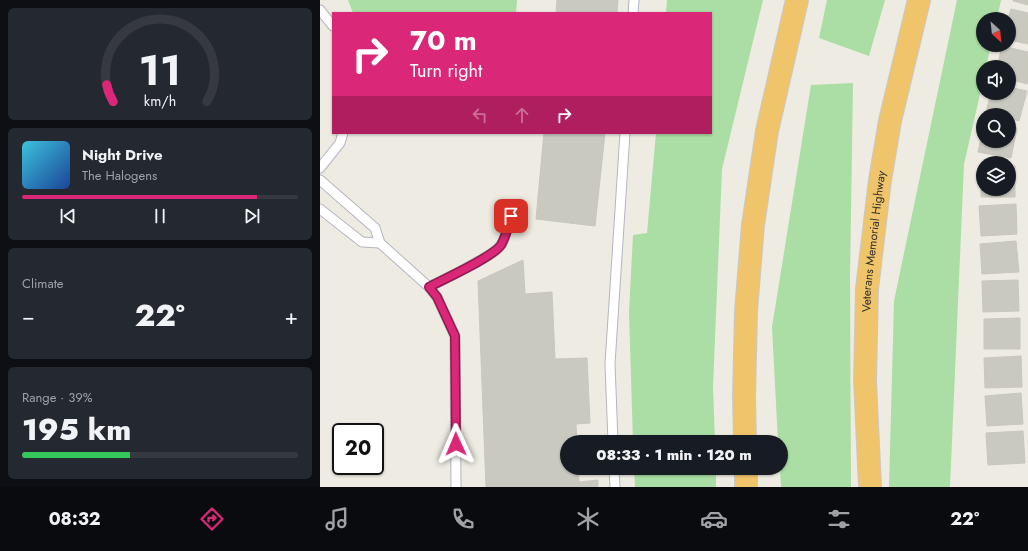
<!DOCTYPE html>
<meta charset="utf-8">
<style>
body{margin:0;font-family:Jost,sans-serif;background:#242831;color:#f1f3f6;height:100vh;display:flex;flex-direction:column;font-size:15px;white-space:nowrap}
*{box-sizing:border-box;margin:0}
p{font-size:13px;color:#9ea1a6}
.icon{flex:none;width:22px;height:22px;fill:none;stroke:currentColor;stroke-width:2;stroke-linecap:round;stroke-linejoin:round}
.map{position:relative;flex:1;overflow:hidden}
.sheet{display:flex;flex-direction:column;gap:8px;padding:8px;background:#0d0f14;width:320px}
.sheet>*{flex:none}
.top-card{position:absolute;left:12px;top:12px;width:380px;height:122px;border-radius:0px;box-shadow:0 1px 3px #0004;background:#db2777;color:#fff;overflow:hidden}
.needle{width:26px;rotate:153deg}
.buttons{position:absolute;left:656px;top:12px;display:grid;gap:8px}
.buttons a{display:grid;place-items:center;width:40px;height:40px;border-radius:50%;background:#171b24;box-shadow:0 1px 3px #0004;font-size:20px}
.speed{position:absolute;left:12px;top:423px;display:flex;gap:8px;font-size:20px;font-weight:700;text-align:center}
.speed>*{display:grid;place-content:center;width:52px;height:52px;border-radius:50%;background:#171b24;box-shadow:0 1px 3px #0004;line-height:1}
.speed .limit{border:2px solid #111;border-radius:6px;background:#fff;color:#111}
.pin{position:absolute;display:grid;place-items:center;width:34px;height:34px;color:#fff;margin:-17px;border-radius:8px;box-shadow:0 2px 6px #0006}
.me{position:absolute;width:44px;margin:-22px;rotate:359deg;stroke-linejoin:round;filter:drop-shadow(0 0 3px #0008)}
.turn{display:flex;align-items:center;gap:14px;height:84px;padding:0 12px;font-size:18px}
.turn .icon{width:52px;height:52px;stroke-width:2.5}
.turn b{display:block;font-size:28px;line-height:34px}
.lanes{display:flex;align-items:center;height:38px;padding:0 12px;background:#0003;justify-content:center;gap:20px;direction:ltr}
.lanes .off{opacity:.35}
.big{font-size:30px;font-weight:800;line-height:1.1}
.sheet .widget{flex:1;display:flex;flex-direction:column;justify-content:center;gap:6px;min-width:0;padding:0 14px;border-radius:6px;background:#242831}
.sheet .dial{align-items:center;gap:0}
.dial svg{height:104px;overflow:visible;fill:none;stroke:#363941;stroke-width:7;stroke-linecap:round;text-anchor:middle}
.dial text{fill:#f1f3f6;stroke:none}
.song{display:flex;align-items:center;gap:12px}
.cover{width:48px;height:48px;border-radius:6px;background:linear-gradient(135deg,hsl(190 70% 55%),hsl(220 70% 35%))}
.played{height:4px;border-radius:2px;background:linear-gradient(90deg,#db2777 85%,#363941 85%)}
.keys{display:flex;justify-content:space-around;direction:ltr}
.heat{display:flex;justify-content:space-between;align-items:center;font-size:22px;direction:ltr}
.charge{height:6px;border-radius:3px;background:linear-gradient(90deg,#34c759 39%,#363941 0)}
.trip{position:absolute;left:240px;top:435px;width:228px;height:40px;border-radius:20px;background:#171b24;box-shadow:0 1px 3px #0004;font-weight:800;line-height:40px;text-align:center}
.menu{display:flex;height:64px;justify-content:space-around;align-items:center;background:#090b0e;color:#9ea1a6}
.menu .icon{width:28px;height:28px}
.menu .current{color:#db2777}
.menu b{font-size:18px;color:#f1f3f6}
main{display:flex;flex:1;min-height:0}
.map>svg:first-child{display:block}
.green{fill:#aadea4}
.building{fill:#cac9c0;stroke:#c9c7bb}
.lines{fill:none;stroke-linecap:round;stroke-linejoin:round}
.service-casing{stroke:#b6b5c0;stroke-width:11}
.motorway-casing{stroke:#c9c9c9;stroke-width:24}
.service{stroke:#fff;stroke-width:9}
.motorway{stroke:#f0c46a;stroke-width:22}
.route-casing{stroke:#8e194d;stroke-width:10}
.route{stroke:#db2777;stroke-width:7}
.labels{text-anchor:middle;stroke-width:3.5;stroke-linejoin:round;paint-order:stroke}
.street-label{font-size:12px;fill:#2e2e2e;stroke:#fff}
</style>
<main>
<section class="sheet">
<div class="widget dial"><svg viewBox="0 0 100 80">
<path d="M14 69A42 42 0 1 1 86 69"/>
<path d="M14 69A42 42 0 0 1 9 56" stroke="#db2777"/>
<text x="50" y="56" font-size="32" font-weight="700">11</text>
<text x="50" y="72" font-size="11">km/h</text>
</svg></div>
<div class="widget">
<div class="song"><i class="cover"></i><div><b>Night Drive</b><p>The Halogens</p></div></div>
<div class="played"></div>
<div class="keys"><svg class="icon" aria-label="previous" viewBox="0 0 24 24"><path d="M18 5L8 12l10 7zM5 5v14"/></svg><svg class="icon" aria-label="pause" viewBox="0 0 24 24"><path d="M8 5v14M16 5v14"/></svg><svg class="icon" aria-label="next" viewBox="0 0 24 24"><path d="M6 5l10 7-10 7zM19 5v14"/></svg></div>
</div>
<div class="widget"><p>Climate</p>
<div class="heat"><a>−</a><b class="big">22°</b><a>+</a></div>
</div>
<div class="widget"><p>Range · 39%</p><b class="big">195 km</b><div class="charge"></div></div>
</section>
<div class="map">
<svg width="708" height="487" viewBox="0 0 708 487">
<rect width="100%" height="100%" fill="#edebe2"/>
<g class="green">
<polygon points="28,0 197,0 196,13 33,13"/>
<polygon points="347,0 443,0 402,169 393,387 395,442 313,442 309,312 313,235 327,233 336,133 391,133 391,13 346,13"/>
<polygon points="507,0 565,0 549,56 499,38"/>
<polygon points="637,0 681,0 677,19 663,19 663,45 671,45 666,67 663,67 663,81 644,164 630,487 569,487 574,301"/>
<polygon points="533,83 530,278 531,487 461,487 460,468 461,468 461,442 458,442 452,327 491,85"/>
<polygon points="314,468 396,468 396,487 315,487"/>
</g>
<g class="building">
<polygon points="237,0 298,0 297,13 236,13"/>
<polygon points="693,0 708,0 708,5 693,1"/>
<polygon points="691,9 708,13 708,44 689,40 688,19"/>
<polygon points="682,46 708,52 708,79 707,84 689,79 689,67 677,67"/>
<polygon points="689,87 707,91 699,121 689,118 689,115 678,115 666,112 671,93 689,93"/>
<polygon points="689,127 697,128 691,158 658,152 663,128 663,141 689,141"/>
<polygon points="224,133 285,133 275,226 216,219"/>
<polygon points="695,166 695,197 661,197 661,167 663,167 663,189 689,189 689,167"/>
<polygon points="696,204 697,234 661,236 659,206"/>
<polygon points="696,241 699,272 662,274 660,244"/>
<polygon points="203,260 205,294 232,292 235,359 267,358 270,423 256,424 257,442 247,442 247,468 258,468 259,482 278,480 278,487 166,487 158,281"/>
<polygon points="698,280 699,311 663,312 662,281"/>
<polygon points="700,318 700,349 664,349 664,319"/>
<polygon points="701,356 702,387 665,388 664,358"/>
<polygon points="701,393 703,424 667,426 665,396"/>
<polygon points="703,431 705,463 668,465 666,433"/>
</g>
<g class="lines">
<defs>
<g id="service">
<polyline points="0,10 13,26"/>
<polyline points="313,13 314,0"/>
<polyline points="0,168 20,143 23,133"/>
<polyline points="0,180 55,228 60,243 109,287 117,297 135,336 136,487"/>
<polyline points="0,209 42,242 60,243"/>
<path d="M109 287C124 279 173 257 181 245 186 237 188 226 191 216"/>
<polyline points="293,442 290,364 305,133"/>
<polyline points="294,468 295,487"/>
</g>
<g id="motorway">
<polyline points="425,442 424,397 426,311 433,225 447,131 477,0"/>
<polyline points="426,468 426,487"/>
<path id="s1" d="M550 487 545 380 547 289 560 180 570 121 599 0"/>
</g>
</defs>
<use href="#service" class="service-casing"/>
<use href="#motorway" class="motorway-casing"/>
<use href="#service" class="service"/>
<use href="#motorway" class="motorway"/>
</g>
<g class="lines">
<defs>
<path id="route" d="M136 444 135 336 117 297 109 287C124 279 173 257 181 245 186 237 188 226 191 216"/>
</defs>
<use href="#route" class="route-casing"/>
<use href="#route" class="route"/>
</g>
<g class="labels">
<g class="street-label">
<text dy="4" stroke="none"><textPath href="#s1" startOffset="246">Veterans Memorial Highway</textPath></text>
</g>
</g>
</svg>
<div class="buttons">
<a><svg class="needle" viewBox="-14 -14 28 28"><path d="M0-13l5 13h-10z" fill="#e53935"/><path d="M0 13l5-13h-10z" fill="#9ea1a6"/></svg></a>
<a><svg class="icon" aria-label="sound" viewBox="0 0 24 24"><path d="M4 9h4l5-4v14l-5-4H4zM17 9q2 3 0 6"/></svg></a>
<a><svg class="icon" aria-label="search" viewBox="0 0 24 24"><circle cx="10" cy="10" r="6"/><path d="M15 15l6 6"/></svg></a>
<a><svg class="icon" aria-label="layers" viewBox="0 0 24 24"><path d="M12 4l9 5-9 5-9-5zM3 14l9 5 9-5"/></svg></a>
</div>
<div class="speed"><div class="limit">20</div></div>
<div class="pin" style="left:191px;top:216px;background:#d93025"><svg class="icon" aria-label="arrive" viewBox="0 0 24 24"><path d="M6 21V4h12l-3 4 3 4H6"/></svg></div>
<svg class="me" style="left:136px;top:444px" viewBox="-20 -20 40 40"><path d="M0-17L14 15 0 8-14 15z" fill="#db2777" stroke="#fff" stroke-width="4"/></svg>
<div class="trip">08:33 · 1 min · 120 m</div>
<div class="top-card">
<div class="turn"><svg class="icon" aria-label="right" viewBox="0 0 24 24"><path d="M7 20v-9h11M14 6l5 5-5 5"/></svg><div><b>70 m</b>Turn right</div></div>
<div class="lanes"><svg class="icon off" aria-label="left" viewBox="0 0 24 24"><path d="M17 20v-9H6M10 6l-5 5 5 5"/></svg><svg class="icon off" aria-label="ahead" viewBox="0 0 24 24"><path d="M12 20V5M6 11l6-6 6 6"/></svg><svg class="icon" aria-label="right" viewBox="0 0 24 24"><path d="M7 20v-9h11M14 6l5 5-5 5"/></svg></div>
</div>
</div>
</main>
<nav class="menu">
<b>08:32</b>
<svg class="icon current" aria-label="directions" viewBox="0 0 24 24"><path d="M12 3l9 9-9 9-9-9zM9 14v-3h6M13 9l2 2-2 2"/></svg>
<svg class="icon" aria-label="music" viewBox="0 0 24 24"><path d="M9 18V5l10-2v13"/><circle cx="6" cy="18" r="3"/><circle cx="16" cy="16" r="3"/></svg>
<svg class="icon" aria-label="phone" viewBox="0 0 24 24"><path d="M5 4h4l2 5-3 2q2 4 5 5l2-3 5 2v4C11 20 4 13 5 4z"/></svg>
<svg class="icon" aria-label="climate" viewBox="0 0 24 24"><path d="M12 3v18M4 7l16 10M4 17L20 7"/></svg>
<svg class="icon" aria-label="car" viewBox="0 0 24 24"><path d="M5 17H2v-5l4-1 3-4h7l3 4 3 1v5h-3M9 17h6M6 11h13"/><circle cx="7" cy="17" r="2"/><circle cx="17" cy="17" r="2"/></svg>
<svg class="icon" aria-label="filters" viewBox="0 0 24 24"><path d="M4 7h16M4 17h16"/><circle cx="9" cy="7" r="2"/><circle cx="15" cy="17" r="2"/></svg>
<b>22°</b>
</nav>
